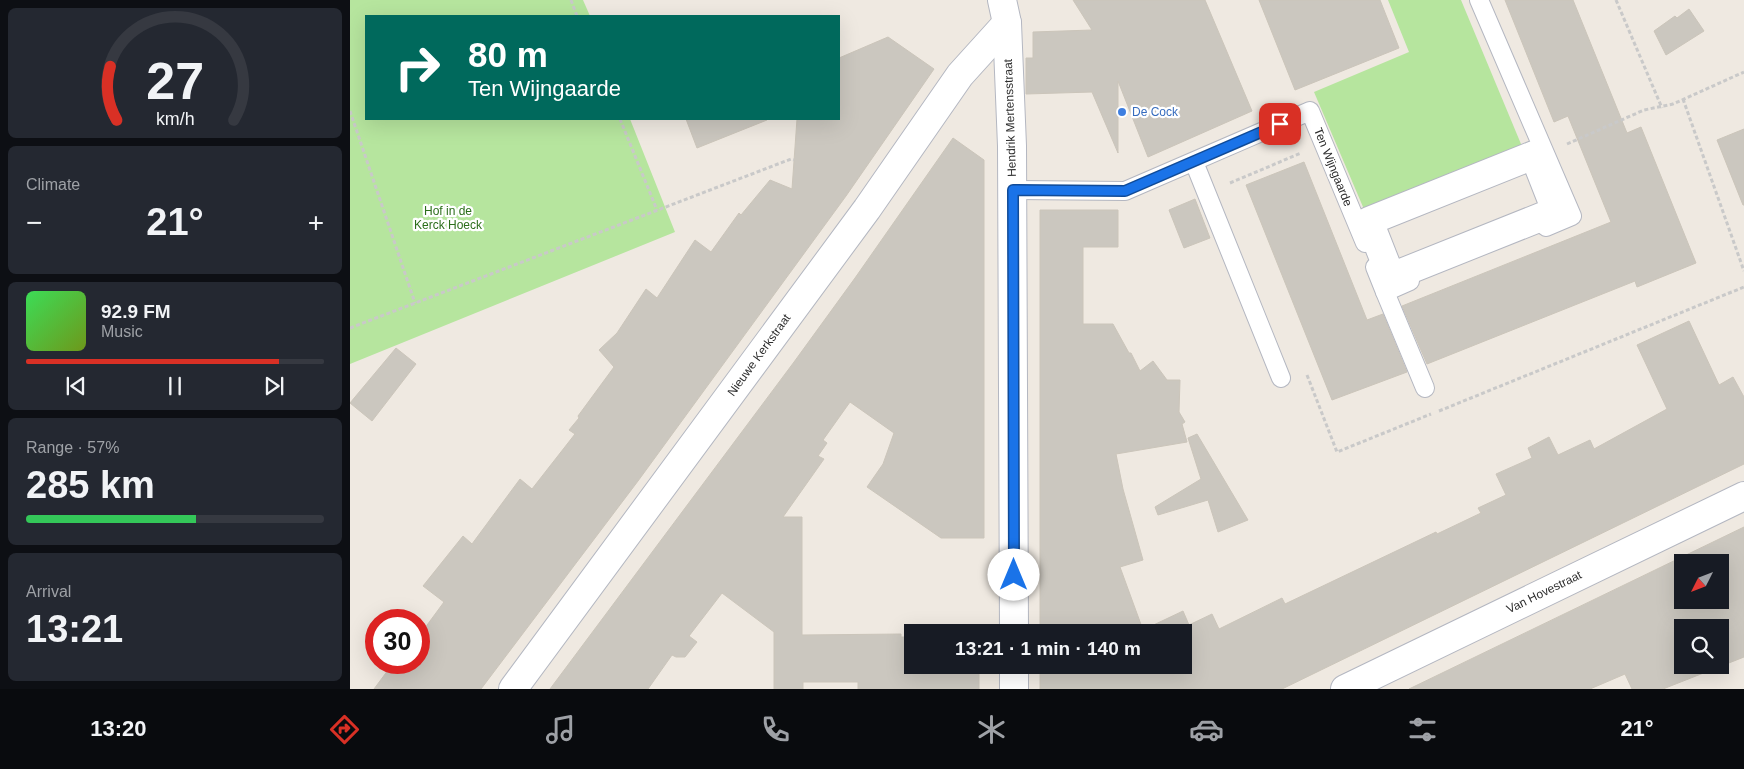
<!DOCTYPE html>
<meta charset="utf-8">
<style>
body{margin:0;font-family:Helvetica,sans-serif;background:#242831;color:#f1f3f6;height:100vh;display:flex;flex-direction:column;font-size:19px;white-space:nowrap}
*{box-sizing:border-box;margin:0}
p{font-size:16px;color:#9ea1a6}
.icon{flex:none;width:28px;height:28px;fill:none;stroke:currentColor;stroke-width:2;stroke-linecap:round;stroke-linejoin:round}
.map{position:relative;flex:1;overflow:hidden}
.sheet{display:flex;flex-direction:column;gap:8px;padding:8px;background:#0d0f14;width:350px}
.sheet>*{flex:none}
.banner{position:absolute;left:15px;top:15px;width:475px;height:105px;border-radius:0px;box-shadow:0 5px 20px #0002;background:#00695c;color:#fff;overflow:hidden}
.needle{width:32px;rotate:228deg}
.fabs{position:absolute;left:1324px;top:554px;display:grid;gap:10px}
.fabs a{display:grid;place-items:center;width:55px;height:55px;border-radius:0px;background:#171b24;box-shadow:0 5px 20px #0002;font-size:25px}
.speed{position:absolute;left:15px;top:609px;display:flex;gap:10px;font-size:25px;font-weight:700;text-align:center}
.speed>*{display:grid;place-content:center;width:65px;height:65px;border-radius:50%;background:#171b24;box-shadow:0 5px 20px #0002;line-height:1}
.speed .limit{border:8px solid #d22;background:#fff;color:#111}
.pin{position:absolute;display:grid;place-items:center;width:42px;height:42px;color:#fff;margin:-21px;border-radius:10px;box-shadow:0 2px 8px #0006}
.me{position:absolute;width:55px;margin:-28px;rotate:0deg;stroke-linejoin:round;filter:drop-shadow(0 0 4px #0008)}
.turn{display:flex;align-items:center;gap:18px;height:105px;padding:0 20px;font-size:22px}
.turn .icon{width:65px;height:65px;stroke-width:2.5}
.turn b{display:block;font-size:35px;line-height:42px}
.big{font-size:38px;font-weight:700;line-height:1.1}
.sheet .tile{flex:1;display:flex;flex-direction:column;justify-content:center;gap:8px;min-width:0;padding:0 18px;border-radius:8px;background:#242831}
.sheet .dial{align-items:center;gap:0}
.dial svg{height:130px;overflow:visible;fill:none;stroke:#363941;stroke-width:7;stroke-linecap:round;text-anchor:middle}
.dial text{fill:#f1f3f6;stroke:none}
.song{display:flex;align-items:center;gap:15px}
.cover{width:60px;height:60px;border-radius:8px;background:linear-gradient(135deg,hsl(130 70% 55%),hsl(80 70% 35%))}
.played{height:5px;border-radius:2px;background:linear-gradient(90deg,#d93025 85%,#363941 85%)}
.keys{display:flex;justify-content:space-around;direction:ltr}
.heat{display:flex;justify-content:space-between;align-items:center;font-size:28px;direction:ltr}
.charge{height:8px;border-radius:4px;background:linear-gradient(90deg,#34c759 57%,#363941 0)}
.trip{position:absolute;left:554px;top:624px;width:288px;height:50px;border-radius:0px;background:#171b24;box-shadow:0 5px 20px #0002;font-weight:700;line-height:50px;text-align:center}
.menu{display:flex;height:80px;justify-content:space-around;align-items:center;background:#090b0e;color:#9ea1a6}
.menu .icon{width:35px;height:35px}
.menu .selected{color:#d93025}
.menu b{font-size:22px;color:#f1f3f6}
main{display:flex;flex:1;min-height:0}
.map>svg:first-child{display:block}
.green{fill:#b6e59e}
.building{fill:#cbc7bf;stroke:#cbc5ba;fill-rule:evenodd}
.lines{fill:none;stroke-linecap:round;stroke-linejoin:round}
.lane-casing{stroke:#b4b7c1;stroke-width:20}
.street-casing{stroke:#b4b7c1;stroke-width:30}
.path{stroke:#c9c9c9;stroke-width:3;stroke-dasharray:4 2.5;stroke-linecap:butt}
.lane{stroke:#fff;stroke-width:18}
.street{stroke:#fff;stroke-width:28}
.route-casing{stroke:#114b97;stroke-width:12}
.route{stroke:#1a73e8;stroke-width:9}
.shop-dot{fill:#3f7fe0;stroke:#fff;stroke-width:2}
.labels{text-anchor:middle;stroke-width:4.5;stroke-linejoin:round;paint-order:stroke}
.shop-label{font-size:12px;fill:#366cbe;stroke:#fff;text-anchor:start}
.street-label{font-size:12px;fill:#2e2e2e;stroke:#fff}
.park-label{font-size:12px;fill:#2c6e1b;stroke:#fff}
</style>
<main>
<section class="sheet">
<div class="tile dial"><svg viewBox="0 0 100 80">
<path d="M14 69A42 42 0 1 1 86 69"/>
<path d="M14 69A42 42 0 0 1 10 36" stroke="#d93025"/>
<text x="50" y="56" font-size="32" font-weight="700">27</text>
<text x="50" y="72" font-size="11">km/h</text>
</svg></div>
<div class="tile"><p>Climate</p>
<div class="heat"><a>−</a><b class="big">21°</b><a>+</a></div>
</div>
<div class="tile">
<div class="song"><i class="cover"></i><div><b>92.9 FM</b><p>Music</p></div></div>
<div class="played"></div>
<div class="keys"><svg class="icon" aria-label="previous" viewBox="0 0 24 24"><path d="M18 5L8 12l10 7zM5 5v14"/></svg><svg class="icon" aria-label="pause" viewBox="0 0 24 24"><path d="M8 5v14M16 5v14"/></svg><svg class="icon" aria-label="next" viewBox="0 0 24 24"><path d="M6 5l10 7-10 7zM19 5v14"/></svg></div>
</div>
<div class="tile"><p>Range · 57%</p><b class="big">285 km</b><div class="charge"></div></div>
<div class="tile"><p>Arrival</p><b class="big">13:21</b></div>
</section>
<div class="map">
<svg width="1394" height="689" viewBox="0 0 1394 689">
<rect width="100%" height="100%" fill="#efe9e1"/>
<g class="green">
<polygon points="0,0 233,0 240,16 16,16 16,119 280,119 325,232 0,364"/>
<polygon points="1038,0 1111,0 1176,156 1019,221 964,92 1059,52"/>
</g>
<g class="building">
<polygon points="723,0 855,0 902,111 798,157 768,81 768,153 742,92 676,94 676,58 683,58 683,32 742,30"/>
<polygon points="909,0 1030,0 1049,48 945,90"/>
<polygon points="1155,0 1223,0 1277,133 1291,127 1346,263 1287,287 1285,281 1077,364 1052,306 1261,222 1218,116 1204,122"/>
<polygon points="1339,9 1354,31 1316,55 1304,31 1325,16 1327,18"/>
<polygon points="538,37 584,69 496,196 288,481 131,689 24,689 44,662 69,662 69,636 94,602 73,586 113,536 122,544 170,479 182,489 225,434 219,430 229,418 228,416 264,367 249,350 267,333 296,289 307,298 345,240 361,252 389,213 391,215 420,180 442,189 447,119 489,119 489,58"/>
<polygon points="336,119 417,119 417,120 347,148"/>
<polygon points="1394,129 1394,205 1393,205 1367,140"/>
<polygon points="603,138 634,160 634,538 591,538 517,487 533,464 544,433 500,402 473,440 477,443 468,456 474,459 433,517 452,517 452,635 551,634 551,637 562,637 562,665 629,665 629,689 508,689 508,682 453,682 453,689 424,689 424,632 372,593 339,636 347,642 335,657 326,657 322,655 298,689 200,689 444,362 505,278"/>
<polygon points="954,162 1017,320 1033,314 1057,372 982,400 896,185"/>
<polygon points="845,199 860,238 834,248 819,210"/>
<polygon points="690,210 768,210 768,247 733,247 733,324 763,324 779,353 781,353 790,371 803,361 817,380 830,380 829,412 835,422 832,424 837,442 766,454 773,489 793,560 770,567 793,630 833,611 839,625 862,614 869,629 932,598 935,604 1086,532 1087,534 1131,513 1128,508 1156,495 1146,474 1182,458 1178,448 1199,437 1208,455 1240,440 1244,449 1317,409 1287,345 1339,321 1369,385 1383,377 1394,397 1394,464 932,689 690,689 690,665 832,665 832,632 690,632"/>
<polygon points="46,348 66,364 22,421 0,403"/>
<polygon points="847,434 898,520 868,532 858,500 808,515 805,507 851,479 838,438"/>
<path d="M1394 527V657L1313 689H1282L1275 674 1240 689H1059ZM1332 562H1370V600H1332ZM1332 628H1370V665H1332Z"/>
</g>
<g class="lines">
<defs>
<g id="lane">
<polyline points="1129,0 1222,216 1196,227"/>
<polyline points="844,162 931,378"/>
<polyline points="663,190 775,191 960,111 1015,243"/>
<polyline points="1025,267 1035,292 1060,281"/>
<polyline points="1035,292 1075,388"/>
</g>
<g id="street">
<polyline points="652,0 657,23 662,146 664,632"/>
<polygon points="1184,155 1206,211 1041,277 1019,221"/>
<polyline points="664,665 664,689"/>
<polyline points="163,689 517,209 610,75 657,23"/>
<polyline points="995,689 1394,496"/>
</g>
</defs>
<use href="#lane" class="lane-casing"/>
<use href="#street" class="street-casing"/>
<g class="path">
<polyline points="221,0 227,16"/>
<polyline points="1266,0 1312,108"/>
<polyline points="1333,99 1394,271"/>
<polyline points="0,111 65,303"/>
<polyline points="270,119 307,210"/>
<polyline points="1217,144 1294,110 1323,104 1394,72"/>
<polyline points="880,183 951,153"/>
<polyline points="0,328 441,159 444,160"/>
<polyline points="957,375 987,452 1081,414"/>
<polyline points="1089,411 1394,287"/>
</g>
<use href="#lane" class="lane"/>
<use href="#street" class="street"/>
</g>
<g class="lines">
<defs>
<polyline id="route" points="664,575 663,190 775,191 930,124"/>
</defs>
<use href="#route" class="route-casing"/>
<use href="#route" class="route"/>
</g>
<circle class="shop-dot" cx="772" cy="112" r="5"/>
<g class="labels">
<g class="shop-label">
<text x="782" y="116">De Cock</text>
</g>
<g class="street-label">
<text transform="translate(660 118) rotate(-92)" y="4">Hendrik Mertensstraat</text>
<text transform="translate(983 167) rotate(68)" y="4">Ten Wijngaarde</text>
<text transform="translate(409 355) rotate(-54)" y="4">Nieuwe Kerkstraat</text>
<text transform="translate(1194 592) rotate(-26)" y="4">Van Hovestraat</text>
</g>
<g class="park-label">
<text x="98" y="215">Hof in de<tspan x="98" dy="14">Kerck Hoeck</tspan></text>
</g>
</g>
</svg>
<div class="fabs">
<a><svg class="needle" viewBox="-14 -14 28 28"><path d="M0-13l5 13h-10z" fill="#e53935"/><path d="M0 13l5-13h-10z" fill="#9ea1a6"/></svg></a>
<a><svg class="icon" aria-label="search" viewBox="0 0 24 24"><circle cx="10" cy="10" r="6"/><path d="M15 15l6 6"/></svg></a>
</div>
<div class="speed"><div class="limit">30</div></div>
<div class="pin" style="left:930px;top:124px;background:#d93025"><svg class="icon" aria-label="arrive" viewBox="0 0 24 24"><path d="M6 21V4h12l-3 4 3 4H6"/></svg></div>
<svg class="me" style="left:664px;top:575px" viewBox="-20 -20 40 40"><circle r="19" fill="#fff"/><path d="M0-13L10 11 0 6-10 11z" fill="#1a73e8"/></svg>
<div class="trip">13:21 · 1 min · 140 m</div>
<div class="banner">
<div class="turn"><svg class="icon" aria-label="right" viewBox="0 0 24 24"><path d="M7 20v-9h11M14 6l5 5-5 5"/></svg><div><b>80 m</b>Ten Wijngaarde</div></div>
</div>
</div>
</main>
<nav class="menu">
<b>13:20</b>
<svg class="icon selected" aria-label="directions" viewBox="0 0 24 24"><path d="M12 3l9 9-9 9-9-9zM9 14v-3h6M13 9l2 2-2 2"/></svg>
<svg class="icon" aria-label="music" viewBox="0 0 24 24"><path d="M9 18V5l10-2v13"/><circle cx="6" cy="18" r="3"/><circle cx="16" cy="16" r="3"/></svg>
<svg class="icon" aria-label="phone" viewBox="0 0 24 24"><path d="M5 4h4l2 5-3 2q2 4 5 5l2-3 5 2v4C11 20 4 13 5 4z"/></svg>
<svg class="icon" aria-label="climate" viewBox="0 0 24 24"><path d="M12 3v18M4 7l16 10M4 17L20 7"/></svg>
<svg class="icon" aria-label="car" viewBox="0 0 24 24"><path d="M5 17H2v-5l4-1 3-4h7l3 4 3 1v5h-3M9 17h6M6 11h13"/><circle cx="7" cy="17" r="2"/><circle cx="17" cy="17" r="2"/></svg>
<svg class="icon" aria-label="filters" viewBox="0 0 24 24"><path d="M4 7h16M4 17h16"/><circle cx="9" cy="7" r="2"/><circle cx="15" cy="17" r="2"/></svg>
<b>21°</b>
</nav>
